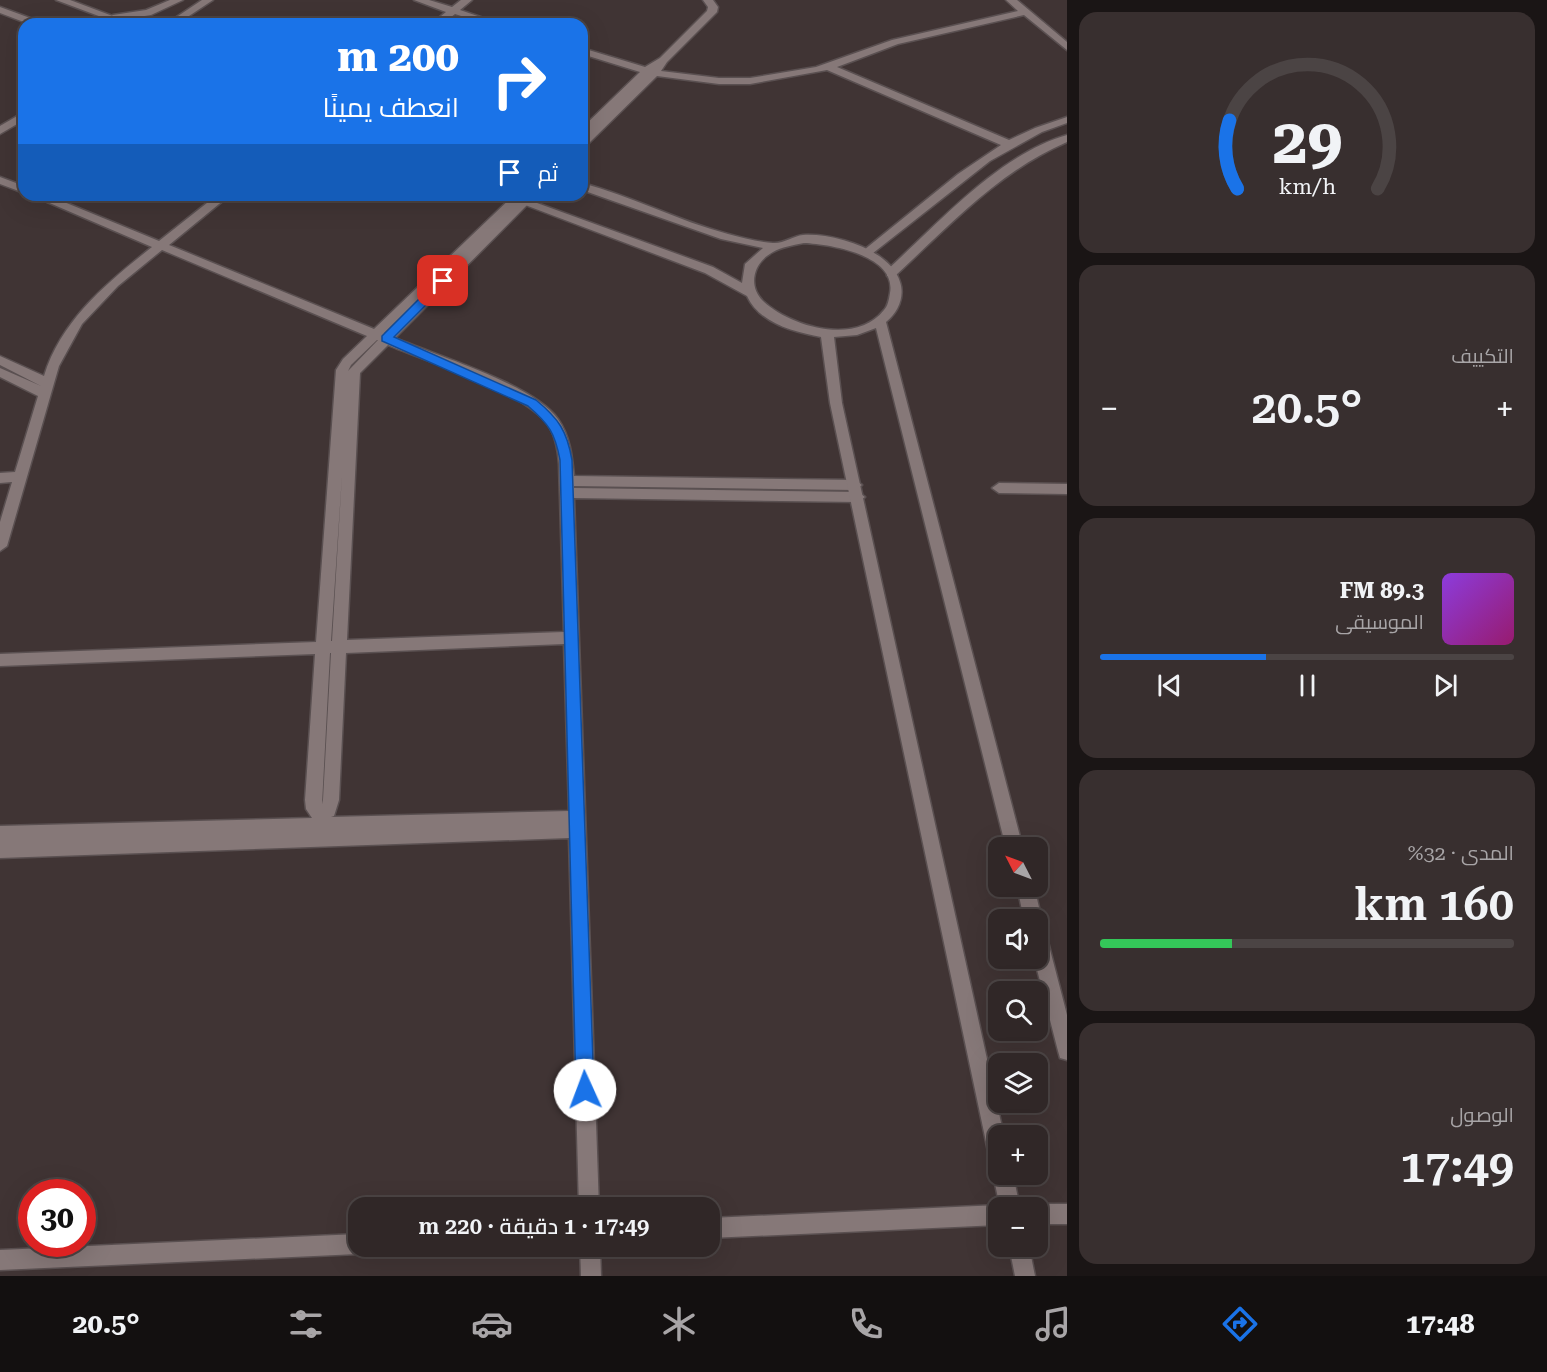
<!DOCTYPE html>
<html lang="ar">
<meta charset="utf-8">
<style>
body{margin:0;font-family:"Roboto Serif",Cairo,serif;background:#382f2f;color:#f1f3f6;direction:rtl;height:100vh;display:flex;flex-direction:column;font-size:22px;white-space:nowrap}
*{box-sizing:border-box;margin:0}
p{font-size:20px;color:#a8a5a7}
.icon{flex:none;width:33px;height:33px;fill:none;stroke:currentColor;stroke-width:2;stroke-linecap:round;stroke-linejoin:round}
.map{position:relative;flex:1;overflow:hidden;direction:ltr}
.panel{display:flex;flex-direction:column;gap:12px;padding:12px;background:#1a1515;width:480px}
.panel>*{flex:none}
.top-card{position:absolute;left:18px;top:18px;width:570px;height:183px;border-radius:18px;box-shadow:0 6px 24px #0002,0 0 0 2px #4b4444;direction:rtl;background:#1a73e8;color:#fff;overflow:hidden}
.needle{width:39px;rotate:312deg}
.fabs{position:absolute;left:988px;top:837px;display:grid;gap:12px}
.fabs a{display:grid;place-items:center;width:60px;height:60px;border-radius:12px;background:#302727;box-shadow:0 6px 24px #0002,0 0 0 2px #4b4444;font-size:30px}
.speed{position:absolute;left:18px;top:1179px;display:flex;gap:12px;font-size:30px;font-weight:700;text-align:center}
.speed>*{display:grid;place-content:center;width:78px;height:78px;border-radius:50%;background:#302727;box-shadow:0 6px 24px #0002,0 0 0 2px #4b4444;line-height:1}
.speed .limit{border:9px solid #d22;background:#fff;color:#111}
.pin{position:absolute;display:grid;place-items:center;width:51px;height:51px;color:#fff;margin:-26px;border-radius:12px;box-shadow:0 3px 9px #0006}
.me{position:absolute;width:66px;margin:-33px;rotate:358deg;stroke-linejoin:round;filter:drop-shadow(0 0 4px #0008)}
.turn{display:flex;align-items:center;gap:21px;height:126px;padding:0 30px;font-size:27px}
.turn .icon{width:78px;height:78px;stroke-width:2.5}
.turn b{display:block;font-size:42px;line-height:51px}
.then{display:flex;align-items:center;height:57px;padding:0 30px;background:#0003;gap:12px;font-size:22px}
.big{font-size:45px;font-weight:600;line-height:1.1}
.panel .widget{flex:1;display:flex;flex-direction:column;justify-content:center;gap:9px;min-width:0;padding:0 21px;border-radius:18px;background:#382f2f}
.panel .dial{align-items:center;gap:0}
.dial svg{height:156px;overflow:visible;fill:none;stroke:#4b4444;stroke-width:7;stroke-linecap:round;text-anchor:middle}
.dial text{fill:#f1f3f6;stroke:none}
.song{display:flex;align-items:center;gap:18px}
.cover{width:72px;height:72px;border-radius:9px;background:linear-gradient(135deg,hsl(270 70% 55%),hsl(320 70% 35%))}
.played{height:6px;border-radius:3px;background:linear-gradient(90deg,#1a73e8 40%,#4b4444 40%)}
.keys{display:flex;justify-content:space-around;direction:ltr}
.heat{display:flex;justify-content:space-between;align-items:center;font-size:33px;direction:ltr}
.charge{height:9px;border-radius:4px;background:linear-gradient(90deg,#34c759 32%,#4b4444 0)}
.trip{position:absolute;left:348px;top:1197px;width:372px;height:60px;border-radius:18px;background:#302727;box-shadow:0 6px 24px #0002,0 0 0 2px #4b4444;font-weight:600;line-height:60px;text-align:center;direction:rtl}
.tab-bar{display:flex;height:96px;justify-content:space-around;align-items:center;background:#131010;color:#a8a5a7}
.tab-bar .icon{width:42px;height:42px}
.tab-bar .active{color:#1a73e8}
.tab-bar b{font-size:27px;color:#f1f3f6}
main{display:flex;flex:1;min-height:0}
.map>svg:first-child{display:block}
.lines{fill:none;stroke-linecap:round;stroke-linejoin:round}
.minor-casing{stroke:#5a5051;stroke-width:3}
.tertiary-casing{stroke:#5a5051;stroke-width:3}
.minor{fill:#867878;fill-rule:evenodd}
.tertiary{fill:#867878;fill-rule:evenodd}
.route{fill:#1a73e8;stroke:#114b97;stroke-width:1.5}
</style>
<main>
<section class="panel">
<div class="widget dial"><svg viewBox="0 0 100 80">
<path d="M14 69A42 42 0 1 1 86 69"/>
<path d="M14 69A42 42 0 0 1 10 34" stroke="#1a73e8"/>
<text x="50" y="56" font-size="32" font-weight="700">29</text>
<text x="50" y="72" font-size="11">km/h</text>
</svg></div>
<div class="widget"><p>التكييف</p>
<div class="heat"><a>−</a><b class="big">20.5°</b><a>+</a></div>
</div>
<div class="widget">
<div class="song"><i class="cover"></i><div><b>89.3 FM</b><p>الموسيقى</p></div></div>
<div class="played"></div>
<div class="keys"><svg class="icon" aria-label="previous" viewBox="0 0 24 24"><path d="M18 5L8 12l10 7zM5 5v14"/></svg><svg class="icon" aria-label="pause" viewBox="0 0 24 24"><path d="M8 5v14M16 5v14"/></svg><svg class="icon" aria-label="next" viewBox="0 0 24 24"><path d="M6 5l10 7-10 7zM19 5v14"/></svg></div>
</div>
<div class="widget"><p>المدى · 32%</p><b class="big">160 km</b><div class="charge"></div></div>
<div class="widget"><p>الوصول</p><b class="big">17:49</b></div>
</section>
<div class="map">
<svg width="1067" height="1276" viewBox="0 0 1067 1276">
<rect width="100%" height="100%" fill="#403434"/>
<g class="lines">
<defs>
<g id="minor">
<polygon points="170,0 183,0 151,15 113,21 108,18 113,15 146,10"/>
<polygon points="202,0 213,0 177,24 166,24"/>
<polygon points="414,0 429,0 452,7 461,0 472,0 460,10 501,24 486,24 455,14 442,24 431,24 446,12"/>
<polygon points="703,0 713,0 718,7 717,12 667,62 661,71 719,78 750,78 816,67 892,40 1018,11 1006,0 1017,0 1067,42 1067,50 1024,15 898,44 837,67 1009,140 1035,128 1067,117 1067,123 1042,132 990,161 868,257 864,256 864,250 958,174 1001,145 827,70 750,84 719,84 657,76 586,146 582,147 582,128 640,72 582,54 582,48 645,67 660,58 707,11 708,7"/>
<polygon points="24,112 24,120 0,134 0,126"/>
<path d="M1067 135V142C999 171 949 226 895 276H887V270C938 224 999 154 1067 135Z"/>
<polygon points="0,177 24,186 24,193 0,184"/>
<path d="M31 195H47L159 241 217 195H230L169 245 374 329 514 195H537L395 338C437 356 533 384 558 419 570 436 572 456 574 476L855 480 862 485 855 490 574 486V488L858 492 865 497 858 502 574 498 599 1208H579L569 838 0 858V842L116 838 0 842V826L312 818 306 809 305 800 315 654 0 666V654L316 642 336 370 343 359 367 336 162 250 118 286 82 324 59 366 7 546 0 551V522L12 482 0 483V473L15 472 38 396 0 377V368L41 386 0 365V356L44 376C61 320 108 282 152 247ZM451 268 385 334 384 333ZM377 340H378L348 371 351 365ZM388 345C429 363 523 390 548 425 556 436 558 451 559 464L564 632 347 640 360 373ZM342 475 332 641H331ZM564 644 569 811 331 817 334 816 339 800 346 653ZM331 653 323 800 322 804 330 653Z"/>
<polygon points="999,483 1067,484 1067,494 999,493 992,488"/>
<polygon points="1038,1204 1067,1204 1067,1224 1038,1224 1038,1208 1031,1208"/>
<polygon points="999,1205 1005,1208 999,1208 999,1225 710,1238 710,1218"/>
<polygon points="358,1234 358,1246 367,1246 365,1251 358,1254 0,1270 0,1250"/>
<polygon points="580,1246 600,1246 601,1276 581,1276"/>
</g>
<g id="tertiary">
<polygon points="56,0 70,0 134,24 120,24"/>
<polygon points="0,7 41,22 43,24 29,24 0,13"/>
<path d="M582 183C632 196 678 221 728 234 742 238 759 242 773 243 783 244 793 236 803 235 834 233 891 250 900 282 905 297 898 312 886 322L1023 848H1006L876 328 857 335 834 337 842 403 1004 1136H999V1174H1013L1020 1208H1000L993 1174 999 1166 992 1163 989 1156 830 403 821 337C795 332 760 324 747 296L705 273 499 195H515L713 267 742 283 745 264 763 248 721 239 582 190ZM804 243C829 244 897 255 890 293 889 299 888 306 884 310 856 346 791 327 763 301 747 285 754 262 773 252 781 247 794 245 804 243Z"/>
<polygon points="1017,886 1034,886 1042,920 1039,926 1038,920 1024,920"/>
<polygon points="1038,930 1044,932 1047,938 1067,1015 1067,1060 1060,1058 1058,1051 1034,958 1038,958"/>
<polygon points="1009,1246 1029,1246 1035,1276 1015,1276"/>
</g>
</defs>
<use href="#minor" class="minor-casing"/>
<use href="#tertiary" class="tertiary-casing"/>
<use href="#minor" class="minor"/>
<use href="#tertiary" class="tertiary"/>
</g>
<path class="route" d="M443 278 448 281 447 284 394 337 536 400C559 419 567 431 572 460L594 1090 591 1096 585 1098 579 1096 576 1090 560 460C555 433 549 424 528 406L382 341V336L439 279Z"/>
</svg>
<div class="fabs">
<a><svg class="needle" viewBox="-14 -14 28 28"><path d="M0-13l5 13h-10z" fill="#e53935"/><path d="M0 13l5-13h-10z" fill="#a8a5a7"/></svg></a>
<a><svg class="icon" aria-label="sound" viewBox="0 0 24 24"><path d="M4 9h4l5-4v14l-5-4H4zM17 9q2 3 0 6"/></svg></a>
<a><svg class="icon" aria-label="search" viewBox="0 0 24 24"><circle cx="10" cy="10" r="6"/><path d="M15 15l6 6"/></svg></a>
<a><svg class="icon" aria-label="layers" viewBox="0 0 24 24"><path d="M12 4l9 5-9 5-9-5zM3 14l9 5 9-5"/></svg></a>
<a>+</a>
<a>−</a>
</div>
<div class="speed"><div class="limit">30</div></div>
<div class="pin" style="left:443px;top:281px;background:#d93025"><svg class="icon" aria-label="arrive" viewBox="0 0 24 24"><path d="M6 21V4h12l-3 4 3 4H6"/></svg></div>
<svg class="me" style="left:585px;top:1090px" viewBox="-20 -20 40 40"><circle r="19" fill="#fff"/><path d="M0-13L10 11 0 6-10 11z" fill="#1a73e8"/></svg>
<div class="trip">17:49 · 1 دقيقة · 220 m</div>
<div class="top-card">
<div class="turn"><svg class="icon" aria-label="right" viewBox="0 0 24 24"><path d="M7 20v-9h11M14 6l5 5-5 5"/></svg><div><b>200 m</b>انعطف يمينًا</div></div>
<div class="then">ثم<svg class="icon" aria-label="arrive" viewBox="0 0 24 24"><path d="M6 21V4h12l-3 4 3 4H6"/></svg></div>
</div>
</div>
</main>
<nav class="tab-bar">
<b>17:48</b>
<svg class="icon active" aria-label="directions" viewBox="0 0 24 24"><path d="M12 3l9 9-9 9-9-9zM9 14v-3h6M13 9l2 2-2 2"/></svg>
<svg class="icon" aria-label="music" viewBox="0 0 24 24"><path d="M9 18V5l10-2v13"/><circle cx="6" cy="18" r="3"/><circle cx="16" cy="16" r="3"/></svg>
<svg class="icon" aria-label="phone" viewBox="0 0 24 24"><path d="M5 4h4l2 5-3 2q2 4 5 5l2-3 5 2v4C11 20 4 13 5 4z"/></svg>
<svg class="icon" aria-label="climate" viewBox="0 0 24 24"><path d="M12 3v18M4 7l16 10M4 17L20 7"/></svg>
<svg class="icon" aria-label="car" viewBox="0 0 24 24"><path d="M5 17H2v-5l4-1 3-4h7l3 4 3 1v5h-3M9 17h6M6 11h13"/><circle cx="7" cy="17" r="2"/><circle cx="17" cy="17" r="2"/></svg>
<svg class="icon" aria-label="filters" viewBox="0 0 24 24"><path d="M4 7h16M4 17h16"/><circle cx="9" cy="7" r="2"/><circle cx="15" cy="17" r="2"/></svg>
<b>20.5°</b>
</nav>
